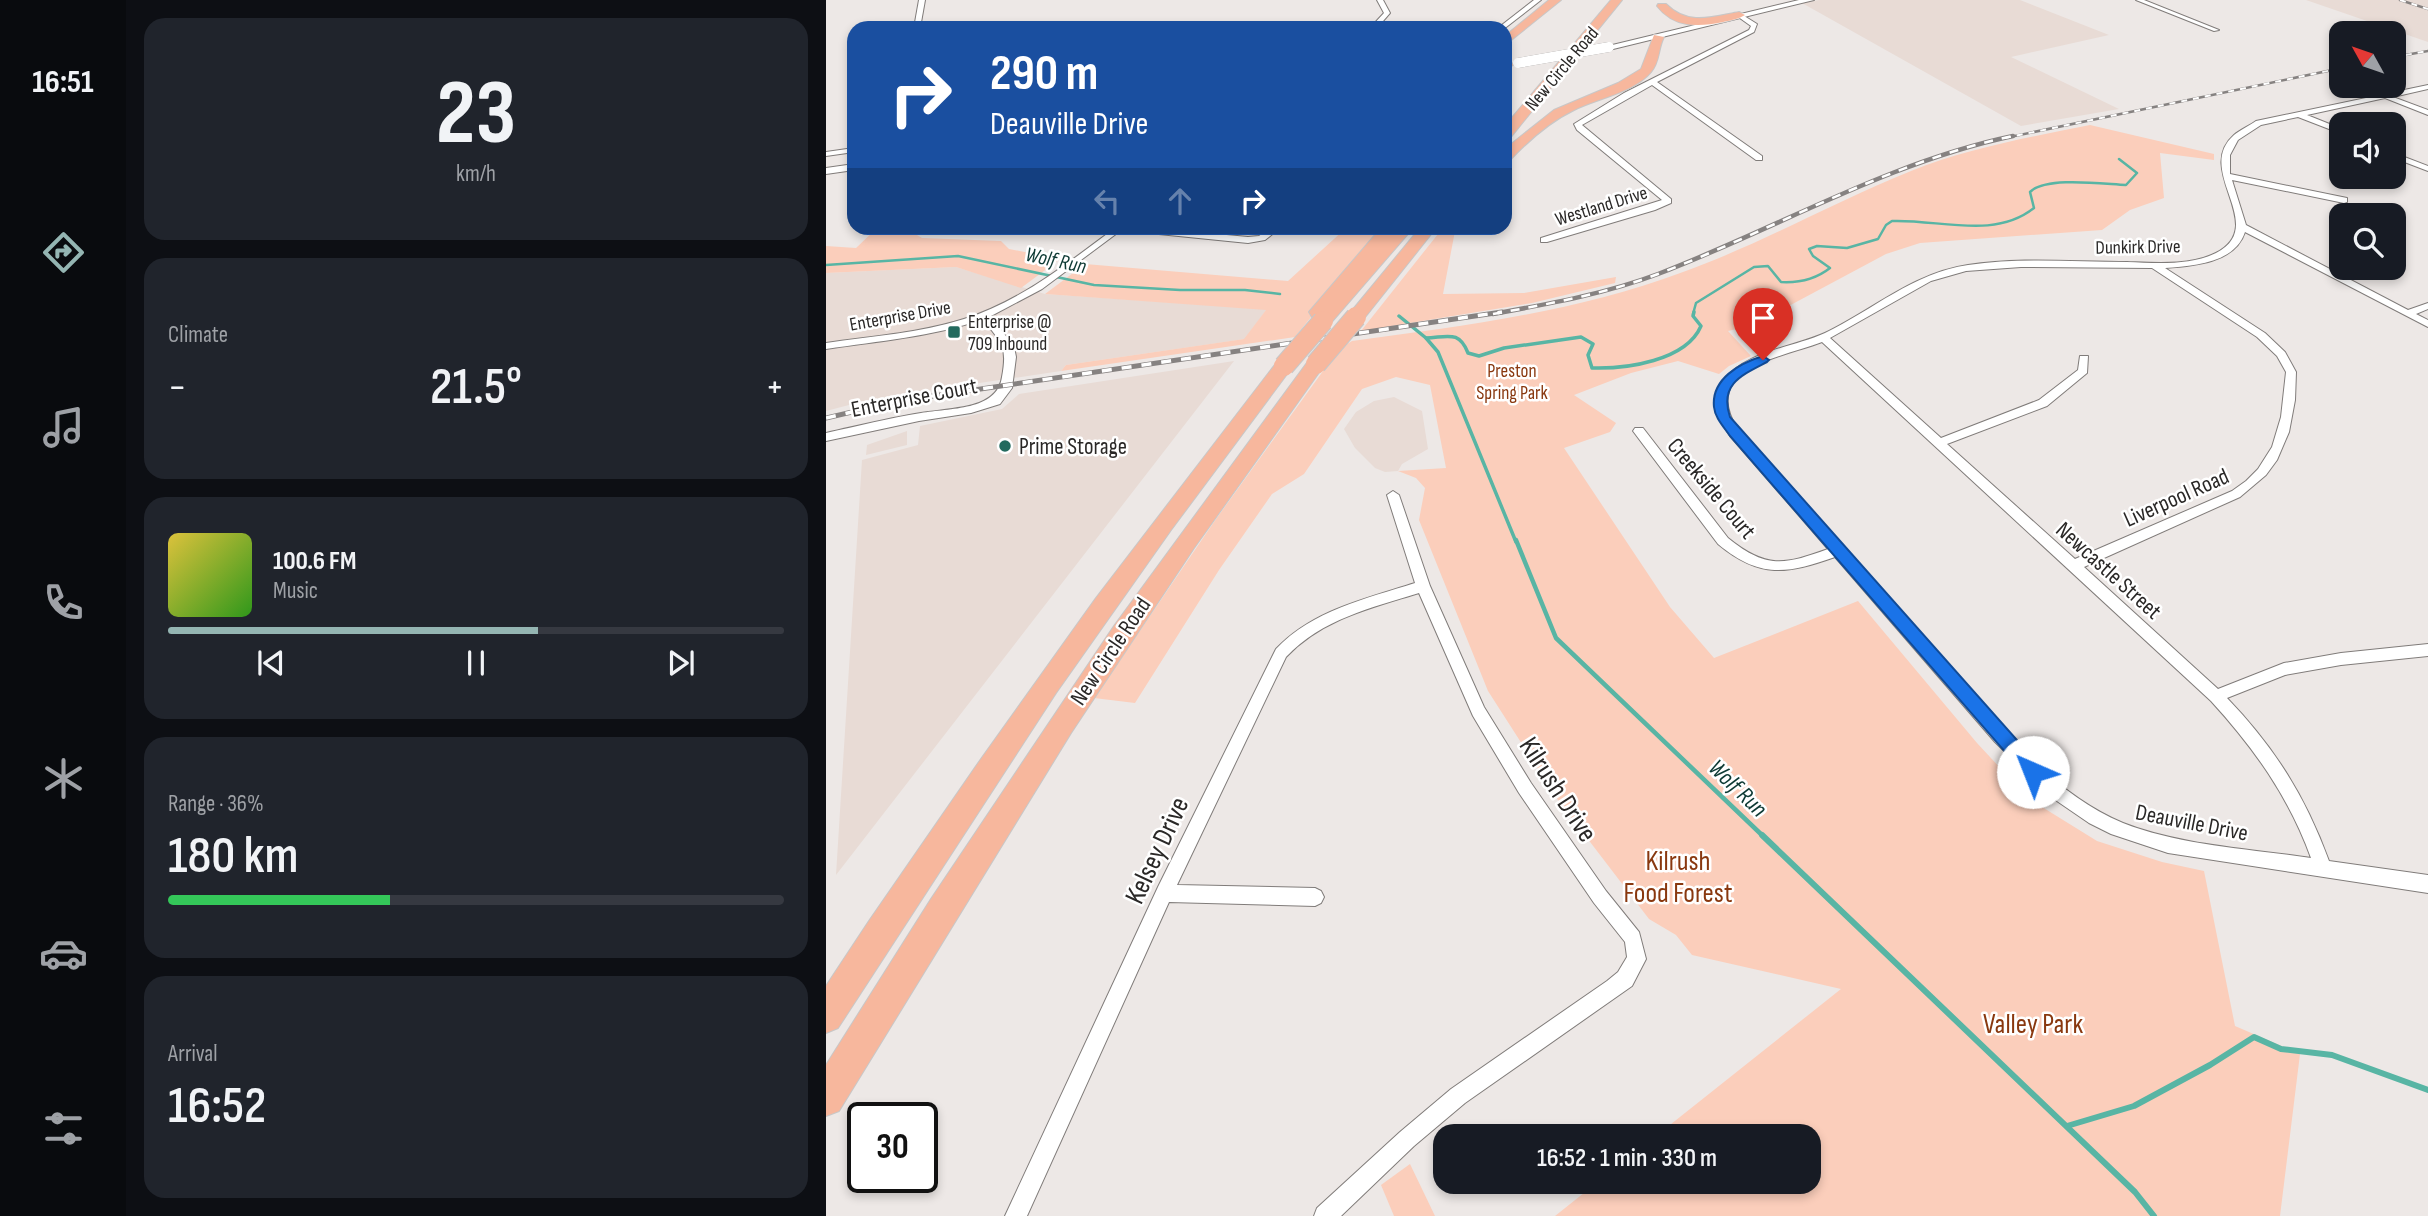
<!DOCTYPE html>
<meta charset="utf-8">
<style>
body{margin:0;font-family:"Sofia Sans Condensed",sans-serif;background:#20242c;color:#f1f3f6;height:100vh;display:flex;flex-direction:column;font-size:26px;white-space:nowrap}
*{box-sizing:border-box;margin:0}
p{font-size:23px;color:#9ea1a6}
.icon{flex:none;width:38px;height:38px;fill:none;stroke:currentColor;stroke-width:2;stroke-linecap:round;stroke-linejoin:round}
.map{position:relative;flex:1;overflow:hidden}
.sheet{display:flex;flex-direction:column;gap:18px;padding:18px;background:#0d0f14;width:700px}
.sheet>*{flex:none}
.top-card{position:absolute;left:21px;top:21px;width:665px;height:214px;border-radius:21px;box-shadow:0 4px 10px #0003;background:#1a4fa0;color:#fff;overflow:hidden}
.needle{width:46px;rotate:310deg}
.tools{position:absolute;left:1503px;top:21px;display:grid;gap:14px}
.tools a{display:grid;place-items:center;width:77px;height:77px;border-radius:14px;background:#171b24;box-shadow:0 4px 10px #0003;font-size:35px}
.speed{position:absolute;left:21px;top:1102px;display:flex;gap:14px;font-size:35px;font-weight:700;text-align:center}
.speed>*{display:grid;place-content:center;width:91px;height:91px;border-radius:50%;background:#171b24;box-shadow:0 4px 10px #0003;line-height:1}
.speed .limit{border:4px solid #111;border-radius:10px;background:#fff;color:#111}
.pin{position:absolute;display:grid;place-items:center;width:60px;height:60px;color:#fff;margin:-72px -30px;border-radius:50% 50% 50% 0;rotate:-45deg;box-shadow:0 0 7px #0007}
.pin .icon{rotate:45deg}
.me{position:absolute;width:77px;margin:-38px;rotate:316deg;stroke-linejoin:round;filter:drop-shadow(0 0 5px #0008)}
.turn{display:flex;align-items:center;gap:24px;height:147px;padding:0 28px;font-size:32px}
.turn .icon{width:91px;height:91px;stroke-width:2.5}
.turn b{display:block;font-size:49px;line-height:60px}
.lanes{display:flex;align-items:center;height:66px;padding:0 28px;background:#0003;justify-content:center;gap:35px;direction:ltr}
.lanes .off{opacity:.35}
.big{font-size:52px;font-weight:600;line-height:1.1}
.sheet .card{flex:1;display:flex;flex-direction:column;justify-content:center;gap:10px;min-width:0;padding:0 24px;border-radius:21px;background:#20242c}
.sheet .dial{align-items:center;gap:0}
.dial b{font-size:91px;line-height:1}
.song{display:flex;align-items:center;gap:21px}
.cover{width:84px;height:84px;border-radius:10px;background:linear-gradient(135deg,hsl(50 70% 55%),hsl(110 70% 35%))}
.played{height:7px;border-radius:4px;background:linear-gradient(90deg,#94b5b2 60%,#363941 60%)}
.keys{display:flex;justify-content:space-around;direction:ltr}
.heat{display:flex;justify-content:space-between;align-items:center;font-size:38px;direction:ltr}
.charge{height:10px;border-radius:5px;background:linear-gradient(90deg,#34c759 36%,#363941 0)}
.trip{position:absolute;left:607px;top:1124px;width:388px;height:70px;border-radius:21px;background:#171b24;box-shadow:0 4px 10px #0003;font-weight:600;line-height:70px;text-align:center}
main{display:flex;flex:1;min-height:0}
.dock{display:flex;flex-direction:column;width:126px;justify-content:space-around;align-items:center;background:#090b0e;color:#9ea1a6}
.dock .icon{width:49px;height:49px}
.dock .on{color:#94b5b2}
.dock b{font-size:32px;color:#f1f3f6}
.map>svg:first-child{display:block}
.built{fill:#e8dbd5}
.green{fill:#fbcebb}
.lines{fill:none;stroke-linecap:round;stroke-linejoin:round}
.stream-far3{stroke:#58b5a4;stroke-width:2.5}
.stream-far2{stroke:#58b5a4;stroke-width:3.5}
.stream-far1{stroke:#58b5a4;stroke-width:4.5}
.stream{stroke:#58b5a4;stroke-width:6}
.street-casing{stroke:#807c7a;stroke-width:2}
.secondary-casing{stroke:#807c7a;stroke-width:2}
.highway-casing{stroke:#c8c7c7;stroke-width:2}
.street{fill:#fff;fill-rule:evenodd}
.secondary{fill:#fff;fill-rule:evenodd}
.highway{fill:#f7b79d;fill-rule:evenodd}
.rail-far2-casing{stroke:#868281;stroke-width:2.5}
.rail-far1-casing{stroke:#868281;stroke-width:4.5}
.rail-casing{stroke:#868281;stroke-width:5}
.rail-far2{stroke:#fff;stroke-width:2;stroke-dasharray:6;stroke-linecap:butt}
.rail-far1{stroke:#fff;stroke-width:2.5;stroke-dasharray:9;stroke-linecap:butt}
.rail{stroke:#fff;stroke-width:3.5;stroke-dasharray:10;stroke-linecap:butt}
.secondary-bridge-casing{stroke:#807c7a;stroke-width:10;stroke-linecap:butt}
.highway-bridge-casing{stroke:#c8c7c7;stroke-width:22;stroke-linecap:butt}
.secondary-bridge{stroke:#fff;stroke-width:10}
.highway-bridge{stroke:#f7b79d;stroke-width:20}
.route{fill:#1a73e8;stroke:#114b97;stroke-width:2}
.poi-dot{fill:#236a5e;stroke:#fff;stroke-width:2.5}
.labels{text-anchor:middle;stroke-width:5;stroke-linejoin:round;paint-order:stroke}
.far-street-label{font-size:19px;fill:#2a2827;stroke:#fff}
.far-poi-label{font-size:19px;fill:#2a2827;stroke:#fff;text-anchor:start}
.far-park-label{font-size:19px;fill:#89380f;stroke:#fff}
.far-water-label{font-size:21px;font-style:italic;fill:#0d3933;stroke:#fff}
.street-label{font-size:23px;fill:#2a2827;stroke:#fff}
.poi-label{font-size:23px;fill:#2a2827;stroke:#fff;text-anchor:start}
.water-label{font-size:24px;font-style:italic;fill:#0d3933;stroke:#fff}
.near-street-label{font-size:28px;fill:#2a2827;stroke:#fff}
.near-park-label{font-size:28px;fill:#89380f;stroke:#fff}
</style>
<main>
<nav class="dock">
<b>16:51</b>
<svg class="icon on" aria-label="directions" viewBox="0 0 24 24"><path d="M12 3l9 9-9 9-9-9zM9 14v-3h6M13 9l2 2-2 2"/></svg>
<svg class="icon" aria-label="music" viewBox="0 0 24 24"><path d="M9 18V5l10-2v13"/><circle cx="6" cy="18" r="3"/><circle cx="16" cy="16" r="3"/></svg>
<svg class="icon" aria-label="phone" viewBox="0 0 24 24"><path d="M5 4h4l2 5-3 2q2 4 5 5l2-3 5 2v4C11 20 4 13 5 4z"/></svg>
<svg class="icon" aria-label="climate" viewBox="0 0 24 24"><path d="M12 3v18M4 7l16 10M4 17L20 7"/></svg>
<svg class="icon" aria-label="car" viewBox="0 0 24 24"><path d="M5 17H2v-5l4-1 3-4h7l3 4 3 1v5h-3M9 17h6M6 11h13"/><circle cx="7" cy="17" r="2"/><circle cx="17" cy="17" r="2"/></svg>
<svg class="icon" aria-label="filters" viewBox="0 0 24 24"><path d="M4 7h16M4 17h16"/><circle cx="9" cy="7" r="2"/><circle cx="15" cy="17" r="2"/></svg>
</nav>
<section class="sheet">
<div class="card dial"><b>23</b><p>km/h</p></div>
<div class="card"><p>Climate</p>
<div class="heat"><a>−</a><b class="big">21.5°</b><a>+</a></div>
</div>
<div class="card">
<div class="song"><i class="cover"></i><div><b>100.6 FM</b><p>Music</p></div></div>
<div class="played"></div>
<div class="keys"><svg class="icon" aria-label="previous" viewBox="0 0 24 24"><path d="M18 5L8 12l10 7zM5 5v14"/></svg><svg class="icon" aria-label="pause" viewBox="0 0 24 24"><path d="M8 5v14M16 5v14"/></svg><svg class="icon" aria-label="next" viewBox="0 0 24 24"><path d="M6 5l10 7-10 7zM19 5v14"/></svg></div>
</div>
<div class="card"><p>Range · 36%</p><b class="big">180 km</b><div class="charge"></div></div>
<div class="card"><p>Arrival</p><b class="big">16:52</b></div>
</section>
<div class="map">
<svg width="1602" height="1216" viewBox="0 0 1602 1216">
<rect width="100%" height="100%" fill="#ede8e6"/>
<g class="built">
<polygon points="993,0 1194,0 1283,35 1185,57 1293,109 1195,126 976,3"/>
<polygon points="1480,0 1602,0 1602,42"/>
<polygon points="130,267 219,294 441,309 419,339 240,365 235,371 46,399 0,411 0,273"/>
<polygon points="408,361 10,875 36,460 92,445 94,426 176,409 193,394"/>
<polygon points="568,397 596,411 602,449 576,464 572,471 559,472 549,468 529,448 518,429 530,412 548,401"/>
<polygon points="81,431 81,445 40,455 41,445"/>
</g>
<g class="green">
<path d="M1264 125 1388 154V160L1334 153 1338 198 1304 210 1276 230 1094 243 1060 254 927 325 902 331 925 356 903 366 893 374 852 361 805 373 748 395 790 423 784 432 738 448 844 607 888 658 1032 601 1151 743 1203 799 1271 841 1336 862 1378 871 1409 1026 1474 1054 1454 1216H729L773 1181H984V1136H830L1015 989 866 955 850 935 823 919 732 800 662 691 593 520 599 488 590 478 572 471 620 468 604 385 570 377 536 389 478 474 446 494 393 570 309 703 268 698 390 519 513 349 526 341C638 326 750 312 857 272 935 244 1008 202 1085 171 1142 148 1204 137 1264 125Z"/>
<polygon points="51,228 79,228 96,238 175,241 183,249 234,259 195,288 130,267 0,273 0,246 30,248"/>
<polygon points="520,228 557,228 469,337 235,371 240,365 418,339 440,310 219,294 259,264 462,281"/>
<polygon points="629,231 617,294 698,293 790,277 789,283 706,303 535,331 612,234"/>
<polygon points="584,1164 609,1216 568,1216 555,1185"/>
</g>
<g class="lines">
<g class="stream-far3">
<polyline points="0,265 132,256 268,285 354,290 419,290 454,294"/>
<path d="M867 314 870 303 928 267 942 266 955 282C973 283 990 279 1004 268L987 256 983 249 991 246 1021 248 1052 239 1060 225 1066 221C1113 219 1168 240 1208 208L1204 192C1220 176 1277 184 1300 185L1311 173 1293 159"/>
</g>
<g class="stream-far2">
<polyline points="573,316 600,338 612,352 690,542"/>
<path d="M600 338C622 337 633 330 642 353L653 356 678 348 755 337 767 344 762 355 766 368C800 369 860 361 875 326L867 316 868 312"/>
</g>
<polyline class="stream-far1" points="690,540 730,638 938,837"/>
<g class="stream">
<polyline points="936,835 1309,1192 1328,1216"/>
<polyline points="1241,1126 1308,1106 1384,1065 1428,1037 1455,1049 1506,1055 1602,1090"/>
</g>
<defs>
<g id="street">
<polygon points="93,0 99,0 94,28 88,28"/>
<polygon points="551,0 557,0 564,13 551,28 544,28 558,13"/>
<polygon points="708,0 715,0 679,28 672,28"/>
<polygon points="1310,0 1318,0 1393,30 1388,31"/>
<polygon points="911,14 915,14 931,24 928,32 831,82 936,156 936,160 930,160 826,85 756,125 845,199 845,203 829,210 721,242 715,242 715,238 836,200 751,130 748,124 798,93 923,30 925,26 911,16"/>
<path d="M1602 85V89L1567 97 1602 110V115L1559 98 1481 115 1516 129V134L1472 117 1435 125 1412 140 1404 155V174L1521 198V202L1518 203 1406 180 1420 225 1582 310 1602 303V309L1590 314 1602 320V327L1419 232C1409 263 1368 266 1339 268L1439 333 1459 352 1470 372 1469 400 1463 432 1451 460 1440 475 1414 497 1258 567 1392 689 1458 663 1515 653 1602 644V656L1515 665 1459 675 1401 698C1449 748 1479 796 1503 861L1602 875V893L1342 853 1285 834 1263 823 1225 797 1169 742 1009 557C961 574 934 579 892 544L807 431 809 428H817L902 538C940 569 958 565 1002 549L904 436C893 419 882 401 895 383 918 351 966 348 999 333 1047 310 1087 273 1142 265 1194 257 1248 262 1301 262 1329 263 1364 266 1390 253 1444 225 1367 171 1408 135 1414 130 1423 126 1430 121ZM1195 267 1326 268 1431 337 1451 356 1460 372 1455 417 1446 447 1432 469 1420 481 1406 491 1249 559 1121 444 1221 406 1261 373 1262 356H1254L1252 370 1213 400 1115 438 1004 338 1105 281 1140 271ZM996 342 1385 701C1428 748 1463 797 1485 858 1425 849 1352 845 1297 823 1216 789 1159 708 1102 644 1038 572 976 503 912 430 872 368 955 358 996 342Z"/>
<polygon points="28,148 28,152 0,156 0,152"/>
<polygon points="1568,153 1602,166 1602,171 1568,158"/>
<path d="M289 228H325L422 237 433 236 444 228H454L439 240 422 243 303 231 298 228 216 289 165 316 188 347 190 357 186 388 174 404 145 413 93 421 0 441V433C32 426 63 418 95 413 123 408 171 411 176 377 182 345 175 343 157 319 106 337 53 341 0 349V343C46 336 94 333 138 319 195 301 242 263 289 228Z"/>
<path d="M567 491 573 495 604 586 658 707 705 783 780 891 813 932 820 959 806 986 639 1103 588 1146 515 1216H488L491 1208 574 1132 625 1089 781 981 792 972 801 957 799 942 768 903 693 793 647 716 593 593C545 608 496 619 460 657L351 885 489 888 495 891 498 897 495 903 489 906 343 902 201 1216H179L332 887 450 649C487 610 539 599 589 583L561 495Z"/>
</g>
<g id="secondary">
<polygon points="973,0 988,0 783,50 778,47"/>
<polygon points="28,164 28,170 0,174 0,168"/>
</g>
<g id="highway">
<polygon points="723,0 735,0 679,45 679,36"/>
<polygon points="785,0 796,0 684,138 679,139 679,126"/>
<path d="M832 4H840C862 26 886 17 913 12L919 15C913 19 905 20 897 22 872 27 848 28 831 6Z"/>
<path d="M828 35 838 37C832 48 834 62 825 72 807 93 772 98 748 110 723 122 703 140 684 160L679 161V149L728 110 792 83 815 69Z"/>
<polygon points="679,62 685,62 687,65 679,70"/>
<polygon points="555,228 587,228 503,325 491,325 483,312"/>
<polygon points="594,228 610,228 536,321 524,321 521,317 524,313"/>
<polygon points="490,358 499,364 368,548 245,733 13,1111 0,1116 0,1065 105,899 288,626 483,360"/>
<polygon points="458,360 467,366 345,530 230,693 12,1028 0,1033 0,986 43,921 155,759 270,598 451,362"/>
</g>
</defs>
<use href="#street" class="street-casing"/>
<use href="#secondary" class="secondary-casing"/>
<use href="#highway" class="highway-casing"/>
<use href="#street" class="street"/>
<use href="#secondary" class="secondary"/>
<use href="#highway" class="highway"/>
<defs>
<g id="rail-far2">
<polyline points="1574,0 1602,9"/>
<polyline points="1568,57 1602,51"/>
<polyline points="1179,138 1516,68"/>
</g>
<path id="rail-far1" d="M667 314C722 304 779 294 832 274 950 229 1062 162 1187 136"/>
<polyline id="rail" points="0,418 73,401 676,312"/>
</defs>
<use href="#rail-far2" class="rail-far2-casing"/>
<use href="#rail-far1" class="rail-far1-casing"/>
<use href="#rail" class="rail-casing"/>
<use href="#rail-far2" class="rail-far2"/>
<use href="#rail-far1" class="rail-far1"/>
<use href="#rail" class="rail"/>
<defs>
<polyline id="secondary-bridge" points="692,63 783,47"/>
<g id="highway-bridge">
<polyline points="490,364 530,317"/>
<polyline points="458,366 497,321"/>
</g>
</defs>
<use href="#secondary-bridge" class="secondary-bridge-casing"/>
<use href="#highway-bridge" class="highway-bridge-casing"/>
<use href="#secondary-bridge" class="secondary-bridge"/>
<use href="#highway-bridge" class="highway-bridge"/>
</g>
<path class="route" d="M937 356 943 360 941 362C916 375 893 384 904 417L1214 766 1216 772 1214 777 1207 780 1201 777 904 436C898 427 889 418 888 407 885 379 914 363 937 356Z"/>
<g class="poi-dot">
<rect x="121" y="325" width="14" height="14" rx="3.5"/>
<circle cx="179" cy="446" r="7"/>
</g>
<g class="labels">
<g class="far-street-label">
<text transform="translate(735 68) rotate(-50)" y="7">New Circle Road</text>
<text transform="translate(775 205) rotate(-17)" y="7">Westland Drive</text>
<text transform="translate(1312 246) rotate(-1)" y="7">Dunkirk Drive</text>
<text transform="translate(74 315) rotate(-10)" y="7">Enterprise Drive</text>
</g>
<g class="far-poi-label">
<text x="142" y="328">Enterprise @<tspan x="142" dy="22">709 Inbound</tspan></text>
</g>
<g class="far-park-label">
<text x="686" y="377">Preston<tspan x="686" dy="22">Spring Park</tspan></text>
</g>
<g class="far-water-label">
<text transform="translate(230 260) rotate(12)" y="7">Wolf Run</text>
</g>
<g class="street-label">
<text transform="translate(88 397) rotate(-11)" y="8">Enterprise Court</text>
<text transform="translate(886 488) rotate(50)" y="8">Creekside Court</text>
<text transform="translate(1350 497) rotate(-24)" y="8">Liverpool Road</text>
<text transform="translate(1283 570) rotate(42)" y="8">Newcastle Street</text>
<text transform="translate(284 651) rotate(-56)" y="8">New Circle Road</text>
<text transform="translate(1366 822) rotate(11)" y="8">Deauville Drive</text>
</g>
<g class="poi-label">
<text x="193" y="454">Prime Storage</text>
</g>
<g class="water-label">
<text transform="translate(912 788) rotate(44)" y="8">Wolf Run</text>
</g>
<g class="near-street-label">
<text transform="translate(733 789) rotate(57)" y="10">Kilrush Drive</text>
<text transform="translate(330 850) rotate(-65)" y="10">Kelsey Drive</text>
</g>
<g class="near-park-label">
<text x="852" y="870">Kilrush<tspan x="852" dy="32">Food Forest</tspan></text>
<text x="1207" y="1033">Valley Park</text>
</g>
</g>
</svg>
<div class="tools">
<a><svg class="needle" viewBox="-14 -14 28 28"><path d="M0-13l5 13h-10z" fill="#e53935"/><path d="M0 13l5-13h-10z" fill="#9ea1a6"/></svg></a>
<a><svg class="icon" aria-label="sound" viewBox="0 0 24 24"><path d="M4 9h4l5-4v14l-5-4H4zM17 9q2 3 0 6"/></svg></a>
<a><svg class="icon" aria-label="search" viewBox="0 0 24 24"><circle cx="10" cy="10" r="6"/><path d="M15 15l6 6"/></svg></a>
</div>
<div class="speed"><div class="limit">30</div></div>
<div class="pin" style="left:937px;top:360px;background:#d93025"><svg class="icon" aria-label="arrive" viewBox="0 0 24 24"><path d="M6 21V4h12l-3 4 3 4H6"/></svg></div>
<svg class="me" style="left:1207px;top:772px" viewBox="-20 -20 40 40"><circle r="19" fill="#fff"/><path d="M0-13L10 11 0 6-10 11z" fill="#1a73e8"/></svg>
<div class="trip">16:52 · 1 min · 330 m</div>
<div class="top-card">
<div class="turn"><svg class="icon" aria-label="right" viewBox="0 0 24 24"><path d="M7 20v-9h11M14 6l5 5-5 5"/></svg><div><b>290 m</b>Deauville Drive</div></div>
<div class="lanes"><svg class="icon off" aria-label="left" viewBox="0 0 24 24"><path d="M17 20v-9H6M10 6l-5 5 5 5"/></svg><svg class="icon off" aria-label="ahead" viewBox="0 0 24 24"><path d="M12 20V5M6 11l6-6 6 6"/></svg><svg class="icon" aria-label="right" viewBox="0 0 24 24"><path d="M7 20v-9h11M14 6l5 5-5 5"/></svg></div>
</div>
</div>
</main>
